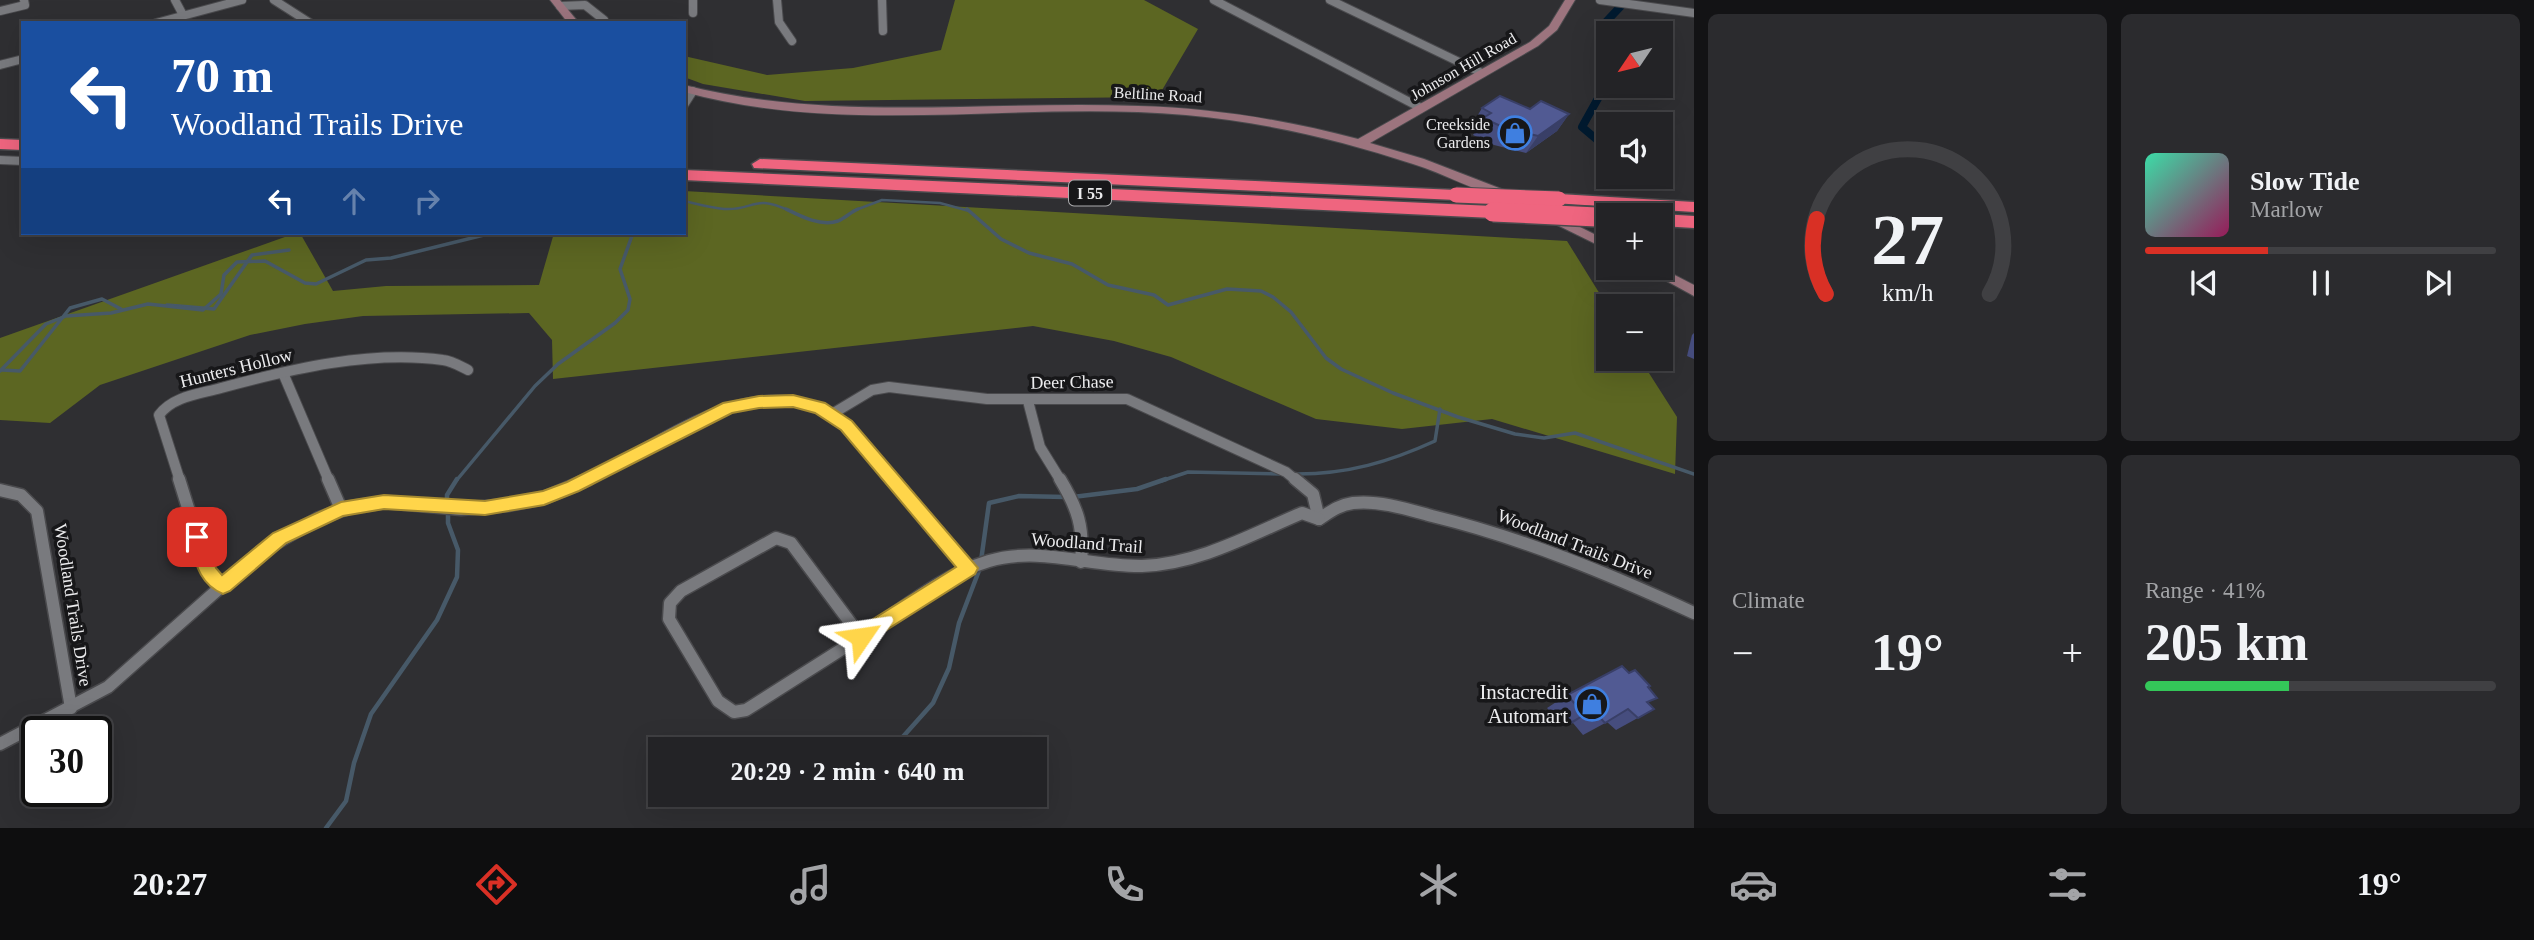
<!DOCTYPE html>
<meta charset="utf-8">
<style>
body{margin:0;font-family:"Times New Roman",serif;background:#2b2b2e;color:#f1f3f6;height:100vh;display:flex;flex-direction:column;font-size:26px;white-space:nowrap}
*{box-sizing:border-box;margin:0}
p{font-size:23px;color:#a3a4a7}
.icon{flex:none;width:38px;height:38px;fill:none;stroke:currentColor;stroke-width:2;stroke-linecap:round;stroke-linejoin:round}
.map{position:relative;flex:1;overflow:hidden}
.drawer{display:flex;flex-direction:column;gap:14px;padding:14px;background:#131315;width:840px}
.drawer>*{flex:none}
.banner{position:absolute;left:21px;top:21px;width:665px;height:214px;border-radius:0px;box-shadow:0 7px 28px #0002,0 0 0 2px #404043;background:#1a4fa0;color:#fff;overflow:hidden}
.needle{width:46px;rotate:235deg}
.buttons{position:absolute;left:1596px;top:21px;display:grid;gap:14px}
.buttons a{display:grid;place-items:center;width:77px;height:77px;border-radius:0px;background:#232326;box-shadow:0 7px 28px #0002,0 0 0 2px #404043;font-size:35px}
.speed{position:absolute;left:21px;top:716px;display:flex;gap:14px;font-size:35px;font-weight:700;text-align:center}
.speed>*{display:grid;place-content:center;width:91px;height:91px;border-radius:50%;background:#232326;box-shadow:0 7px 28px #0002,0 0 0 2px #404043;line-height:1}
.speed .limit{border:4px solid #111;border-radius:10px;background:#fff;color:#111}
.pin{position:absolute;display:grid;place-items:center;width:60px;height:60px;color:#fff;margin:-30px;border-radius:14px;box-shadow:0 4px 10px #0006}
.me{position:absolute;width:77px;margin:-38px;rotate:58deg;stroke-linejoin:round;filter:drop-shadow(0 0 5px #0008)}
.turn{display:flex;align-items:center;gap:24px;height:147px;padding:0 35px;font-size:32px}
.turn .icon{width:91px;height:91px;stroke-width:2.5}
.turn b{display:block;font-size:49px;line-height:60px}
.lanes{display:flex;align-items:center;height:66px;padding:0 35px;background:#0003;justify-content:center;gap:35px;direction:ltr}
.lanes .off{opacity:.35}
.big{font-size:52px;font-weight:600;line-height:1.1}
.drawer .card{flex:1;display:flex;flex-direction:column;justify-content:center;gap:10px;min-width:0;padding:0 24px;border-radius:10px;background:#2b2b2e}
.drawer .dial{align-items:center;gap:0}
.dial svg{height:182px;overflow:visible;fill:none;stroke:#404043;stroke-width:7;stroke-linecap:round;text-anchor:middle}
.dial text{fill:#f1f3f6;stroke:none}
.song{display:flex;align-items:center;gap:21px}
.cover{width:84px;height:84px;border-radius:10px;background:linear-gradient(135deg,hsl(160 70% 55%),hsl(330 70% 35%))}
.played{height:7px;border-radius:4px;background:linear-gradient(90deg,#d93025 35%,#404043 35%)}
.keys{display:flex;justify-content:space-around;direction:ltr}
.heat{display:flex;justify-content:space-between;align-items:center;font-size:38px;direction:ltr}
.charge{height:10px;border-radius:5px;background:linear-gradient(90deg,#34c759 41%,#404043 0)}
.drawer .tiles{flex:1;display:grid;gap:14px;grid-template-columns:repeat(2,1fr)}
.trip{position:absolute;left:648px;top:737px;width:399px;height:70px;border-radius:0px;background:#232326;box-shadow:0 7px 28px #0002,0 0 0 2px #404043;font-weight:600;line-height:70px;text-align:center}
.dock{display:flex;height:112px;justify-content:space-around;align-items:center;background:#0e0e0f;color:#a3a4a7}
.dock .icon{width:49px;height:49px}
.dock .active{color:#d93025}
.dock b{font-size:32px;color:#f1f3f6}
main{display:flex;flex:1;min-height:0}
.map>svg:first-child{display:block}
.forest{fill:#5c6622}
.lines{fill:none;stroke-linecap:round;stroke-linejoin:round}
.stream-far2{stroke:#475968;stroke-width:2.5}
.stream-far1{stroke:#475968;stroke-width:3.5}
.stream{stroke:#475968;stroke-width:4.5}
.canal{stroke:#001a2f;stroke-width:8}
.street-far2-casing{stroke:#4a4a4d;stroke-width:10}
.street-far1-casing{stroke:#4a4a4d;stroke-width:12}
.street-casing{stroke:#4a4a4d;stroke-width:15}
.secondary-casing{stroke:#4a4a4d;stroke-width:2}
.highway-casing{stroke:#4a4a4d;stroke-width:3}
.street-far2{stroke:#797a7e;stroke-width:8}
.street-far1{stroke:#797a7e;stroke-width:10}
.street{stroke:#797a7e;stroke-width:12}
.secondary{fill:#9c747e;fill-rule:evenodd}
.highway{fill:#ef657f;fill-rule:evenodd}
.highway-bridge-far1-casing{stroke:#4a4a4d;stroke-width:17;stroke-linecap:butt}
.highway-bridge-casing{stroke:#4a4a4d;stroke-width:22;stroke-linecap:butt}
.highway-bridge-far1{stroke:#ef657f;stroke-width:15}
.highway-bridge{stroke:#ef657f;stroke-width:19}
.wall{fill:#464d7e}
.shaded-wall{fill:#393f67}
.building{fill:#515a93;stroke:#393f67;stroke-width:2}
.route{fill:#ffd54a;stroke:#a68a30;stroke-width:2}
.labels{text-anchor:middle;stroke-width:7;stroke-linejoin:round;paint-order:stroke}
.far-street-label{font-size:16px;fill:#ececee;stroke:#171719}
.far-poi-label{font-size:16px;fill:#ececee;stroke:#171719;text-anchor:end}
.shield{fill:#171719;stroke:#acacae;stroke-width:2}
.shield-label{font-size:16px;font-weight:bold;fill:#ececee}
.street-label{font-size:18px;fill:#ececee;stroke:#171719}
.near-poi-label{font-size:21px;fill:#ececee;stroke:#171719;text-anchor:end}
</style>
<main>
<div class="map">
<svg width="1694" height="828" viewBox="0 0 1694 828">
<rect width="100%" height="100%" fill="#2f2f32"/>
<g class="forest">
<polygon points="955,0 1144,0 1198,29 1158,97 805,101 703,84 684,77 684,56 767,75 853,68 941,50"/>
<polygon points="684,191 1567,241 1608,307 1608,359 1640,359 1677,417 1675,474 1492,419 1402,429 1316,419 1171,357 1114,341 1033,326 553,379 552,340 529,313 363,316 305,324 250,335 100,385 50,423 0,420 0,338 296,233 300,233 333,291 386,286 539,285 554,233 684,233"/>
</g>
<g class="lines">
<g class="stream-far2">
<path d="M684 201C697 204 711 208 724 209 755 211 752 193 790 211"/>
<polyline points="853,211 882,200 940,203 969,211"/>
</g>
<g class="stream-far1">
<path d="M786 209C800 216 821 227 838 221 845 218 851 212 858 209"/>
<polyline points="967,209 1001,239 1029,253 1072,264 1108,285 1154,295 1168,305 1227,289 1261,291 1273,297 1291,312 1326,358 1341,369 1393,393 1458,417 1515,434 1544,438 1575,433 1694,474"/>
<polyline points="167,305 214,309 252,255 289,250"/>
<polyline points="2,370 20,371 70,308 102,299 121,309"/>
<polyline points="0,371 46,324 66,316 111,313 148,304 203,310 221,294 224,275 237,262 265,261 305,283 316,284 366,260 391,258 492,233"/>
<path d="M1297 474C1348 474 1389 462 1435 441L1440 409"/>
<polyline points="456,481 535,386 558,364 615,323 628,310 630,299 620,269 633,233"/>
<polyline points="1161,481 1188,472 1282,474"/>
</g>
<g class="stream">
<polyline points="1073,497 1137,489 1166,479"/>
<polyline points="447,503 447,495 457,479"/>
<polyline points="981,561 989,503 1019,496 1065,497"/>
<polyline points="892,749 933,703 949,668 959,623 980,568"/>
<polyline points="326,828 346,801 354,763 371,714 437,620 457,577 458,550 448,523 448,511"/>
</g>
<g class="canal">
<polyline points="1615,33 1604,24 1621,6"/>
<polyline points="1608,149 1582,127 1601,93 1626,86"/>
<polyline points="1645,177 1650,184"/>
</g>
<defs>
<g id="street-far2">
<polyline points="175,0 183,15"/>
<polyline points="274,0 310,23"/>
<polyline points="693,0 693,13"/>
<polyline points="777,0 779,22 792,41"/>
<polyline points="882,0 883,31"/>
<polyline points="1214,0 1421,108"/>
<polyline points="1330,0 1482,73"/>
<polyline points="1600,0 1694,13"/>
<polyline points="560,6 585,5 604,20"/>
<polyline points="0,11 25,5 24,0"/>
<polyline points="156,23 242,0"/>
<polyline points="0,65 23,59"/>
<polyline points="684,105 693,91"/>
<polyline points="0,160 23,161"/>
</g>
<g id="street-far1">
<polyline points="283,373 329,481"/>
<polyline points="1028,401 1040,447 1061,481"/>
<polyline points="832,414 872,390 889,387 987,399 1127,399 1286,472 1297,481"/>
<path d="M180 481 159 415C173 396 200 394 221 388 291 369 370 350 443 360 452 361 460 366 468 370"/>
<path d="M586 481C657 446 755 364 836 418 859 433 877 460 894 481"/>
</g>
<g id="street">
<polyline points="179,479 208,572 214,580 223,585"/>
<polyline points="328,479 341,509"/>
<polyline points="893,479 969,568"/>
<path d="M1060 479C1078 509 1084 527 1081 562"/>
<polyline points="1295,479 1313,494 1319,519"/>
<polyline points="0,490 21,495 37,511 71,708"/>
<path d="M1319 519C1330 512 1339 505 1353 503 1379 500 1407 509 1432 516 1523 538 1609 574 1694 613"/>
<polygon points="776,538 791,543 861,637 746,710 734,712 718,701 669,619 670,603 681,591"/>
<path d="M861 637C901 610 942 575 989 561 1039 546 1091 567 1142 566 1199 564 1250 535 1302 513L1319 519"/>
<polyline points="0,744 108,687 259,553 319,518 352,507 386,502 461,509 509,505 544,498 589,479"/>
</g>
<g id="secondary">
<polygon points="550,0 560,0 579,23 568,23"/>
<path d="M1565 0H1575L1557 30 1538 46 1370 143 1424 159 1512 193V199L1507 200C1475 191 1445 174 1413 164 1340 140 1265 122 1186 115 1020 100 848 137 684 92V85C833 123 986 100 1138 106 1213 108 1286 120 1358 139L1530 42 1549 26Z"/>
<polygon points="1550,212 1608,241 1608,250 1545,219 1543,216"/>
<polygon points="1643,268 1661,268 1694,285 1694,296"/>
</g>
<g id="highway">
<polygon points="0,139 23,140 23,150 0,149"/>
<polygon points="760,159 1456,190 1464,195 1456,200 754,168 752,164"/>
<polygon points="684,170 1493,206 1502,212 1493,218 684,180"/>
<polygon points="1559,194 1694,202 1694,212 1553,203 1550,199"/>
<polygon points="1661,214 1694,216 1694,228 1661,226 1661,215 1658,215"/>
</g>
</defs>
<use href="#street-far2" class="street-far2-casing"/>
<use href="#street-far1" class="street-far1-casing"/>
<use href="#street" class="street-casing"/>
<use href="#secondary" class="secondary-casing"/>
<use href="#highway" class="highway-casing"/>
<use href="#street-far2" class="street-far2"/>
<use href="#street-far1" class="street-far1"/>
<use href="#street" class="street"/>
<use href="#secondary" class="secondary"/>
<use href="#highway" class="highway"/>
<defs>
<polyline id="highway-bridge-far1" points="1456,195 1559,199"/>
<polyline id="highway-bridge" points="1493,212 1597,217"/>
</defs>
<use href="#highway-bridge-far1" class="highway-bridge-far1-casing"/>
<use href="#highway-bridge" class="highway-bridge-casing"/>
<use href="#highway-bridge-far1" class="highway-bridge-far1"/>
<use href="#highway-bridge" class="highway-bridge"/>
</g>
<g class="wall">
<polygon points="1482,108 1569,114 1557,131 1526,153 1494,145 1473,135 1477,128 1472,125"/>
<polygon points="1694,333 1694,359 1687,356 1692,335"/>
<polygon points="1629,673 1648,687 1648,703 1654,709 1616,730 1607,722 1583,735 1573,723 1563,726 1547,708 1567,695"/>
</g>
<g class="shaded-wall">
<polygon points="1569,114 1557,131 1526,153 1538,136"/>
<polygon points="1593,710 1573,723 1563,726 1584,714"/>
</g>
<g class="building">
<polygon points="1500,96 1530,109 1541,101 1569,114 1538,136 1505,128 1483,118 1491,113 1482,108"/>
<polygon points="1622,666 1629,673 1635,670 1650,686 1648,687 1657,698 1647,702 1654,709 1638,718 1628,709 1605,723 1593,710 1584,714 1567,695"/>
</g>
<path class="route" d="M793 395 825 403 852 421 978 568 975 574 861 646 854 643 851 637 854 631 956 567 841 430 815 413 793 407 759 408 732 413 579 491 544 505 485 515 384 509 343 516 286 543 230 591 223 594C198 584 195 560 188 537L191 531 197 529 203 531 216 568 222 575 273 533 341 502 384 495 485 501 543 491 567 482 723 403 759 396Z"/>
<defs>
<symbol id="shop-ring" viewBox="-11 -11 22 22"><circle r="9.5" fill="#171719" stroke="#3f7fe0" stroke-width="1.5"/><path d="M-5-2.5h2.3a2.7 3.5 0 0 1 5.4 0H5L5.5 6h-11ZM-1.5-2.5h3a1.5 2.3 0 0 0-3 0Z" fill="#3f7fe0"/></symbol>
</defs>
<g fill-rule="evenodd">
<use href="#shop-ring" x="1496" y="114" width="38" height="38"/>
<use href="#shop-ring" x="1573" y="685" width="38" height="38"/>
</g>
<g class="labels">
<g class="far-street-label">
<text transform="translate(1463 66) rotate(-30)" y="6">Johnson Hill Road</text>
<text transform="translate(1158 94) rotate(3)" y="6">Beltline Road</text>
</g>
<g class="far-poi-label">
<text x="1490" y="130">Creekside<tspan x="1490" dy="18">Gardens</tspan></text>
</g>
<rect class="shield" x="1069" y="180.5" width="42" height="25" rx="5"/>
<g class="shield-label">
<text x="1090" y="199">I 55</text>
</g>
<g class="street-label">
<text transform="translate(236 368) rotate(-14)" y="6">Hunters Hollow</text>
<text transform="translate(1072 382) rotate(-1)" y="6">Deer Chase</text>
<text transform="translate(1087 543) rotate(4)" y="6">Woodland Trail</text>
<text transform="translate(1575 544) rotate(21)" y="6">Woodland Trails Drive</text>
<text transform="translate(73 605) rotate(81)" y="6">Woodland Trails Drive</text>
</g>
<g class="near-poi-label">
<text x="1568" y="699">Instacredit<tspan x="1568" dy="24">Automart</tspan></text>
</g>
</g>
</svg>
<div class="buttons">
<a><svg class="needle" viewBox="-14 -14 28 28"><path d="M0-13l5 13h-10z" fill="#e53935"/><path d="M0 13l5-13h-10z" fill="#a3a4a7"/></svg></a>
<a><svg class="icon" aria-label="sound" viewBox="0 0 24 24"><path d="M4 9h4l5-4v14l-5-4H4zM17 9q2 3 0 6"/></svg></a>
<a>+</a>
<a>−</a>
</div>
<div class="speed"><div class="limit">30</div></div>
<div class="pin" style="left:197px;top:537px;background:#d93025"><svg class="icon" aria-label="arrive" viewBox="0 0 24 24"><path d="M6 21V4h12l-3 4 3 4H6"/></svg></div>
<svg class="me" style="left:861px;top:637px" viewBox="-20 -20 40 40"><path d="M0-17L14 15 0 8-14 15z" fill="#ffd54a" stroke="#fff" stroke-width="4"/></svg>
<div class="trip">20:29 · 2 min · 640 m</div>
<div class="banner">
<div class="turn"><svg class="icon" aria-label="left" viewBox="0 0 24 24"><path d="M17 20v-9H6M10 6l-5 5 5 5"/></svg><div><b>70 m</b>Woodland Trails Drive</div></div>
<div class="lanes"><svg class="icon" aria-label="left" viewBox="0 0 24 24"><path d="M17 20v-9H6M10 6l-5 5 5 5"/></svg><svg class="icon off" aria-label="ahead" viewBox="0 0 24 24"><path d="M12 20V5M6 11l6-6 6 6"/></svg><svg class="icon off" aria-label="right" viewBox="0 0 24 24"><path d="M7 20v-9h11M14 6l5 5-5 5"/></svg></div>
</div>
</div>
<section class="drawer">
<div class="tiles">
<div class="card dial"><svg viewBox="0 0 100 80">
<path d="M14 69A42 42 0 1 1 86 69"/>
<path d="M14 69A42 42 0 0 1 10 36" stroke="#d93025"/>
<text x="50" y="56" font-size="32" font-weight="700">27</text>
<text x="50" y="72" font-size="11">km/h</text>
</svg></div>
<div class="card">
<div class="song"><i class="cover"></i><div><b>Slow Tide</b><p>Marlow</p></div></div>
<div class="played"></div>
<div class="keys"><svg class="icon" aria-label="previous" viewBox="0 0 24 24"><path d="M18 5L8 12l10 7zM5 5v14"/></svg><svg class="icon" aria-label="pause" viewBox="0 0 24 24"><path d="M8 5v14M16 5v14"/></svg><svg class="icon" aria-label="next" viewBox="0 0 24 24"><path d="M6 5l10 7-10 7zM19 5v14"/></svg></div>
</div>
<div class="card"><p>Climate</p>
<div class="heat"><a>−</a><b class="big">19°</b><a>+</a></div>
</div>
<div class="card"><p>Range · 41%</p><b class="big">205 km</b><div class="charge"></div></div>
</div>
</section>
</main>
<nav class="dock">
<b>20:27</b>
<svg class="icon active" aria-label="directions" viewBox="0 0 24 24"><path d="M12 3l9 9-9 9-9-9zM9 14v-3h6M13 9l2 2-2 2"/></svg>
<svg class="icon" aria-label="music" viewBox="0 0 24 24"><path d="M9 18V5l10-2v13"/><circle cx="6" cy="18" r="3"/><circle cx="16" cy="16" r="3"/></svg>
<svg class="icon" aria-label="phone" viewBox="0 0 24 24"><path d="M5 4h4l2 5-3 2q2 4 5 5l2-3 5 2v4C11 20 4 13 5 4z"/></svg>
<svg class="icon" aria-label="climate" viewBox="0 0 24 24"><path d="M12 3v18M4 7l16 10M4 17L20 7"/></svg>
<svg class="icon" aria-label="car" viewBox="0 0 24 24"><path d="M5 17H2v-5l4-1 3-4h7l3 4 3 1v5h-3M9 17h6M6 11h13"/><circle cx="7" cy="17" r="2"/><circle cx="17" cy="17" r="2"/></svg>
<svg class="icon" aria-label="filters" viewBox="0 0 24 24"><path d="M4 7h16M4 17h16"/><circle cx="9" cy="7" r="2"/><circle cx="15" cy="17" r="2"/></svg>
<b>19°</b>
</nav>
